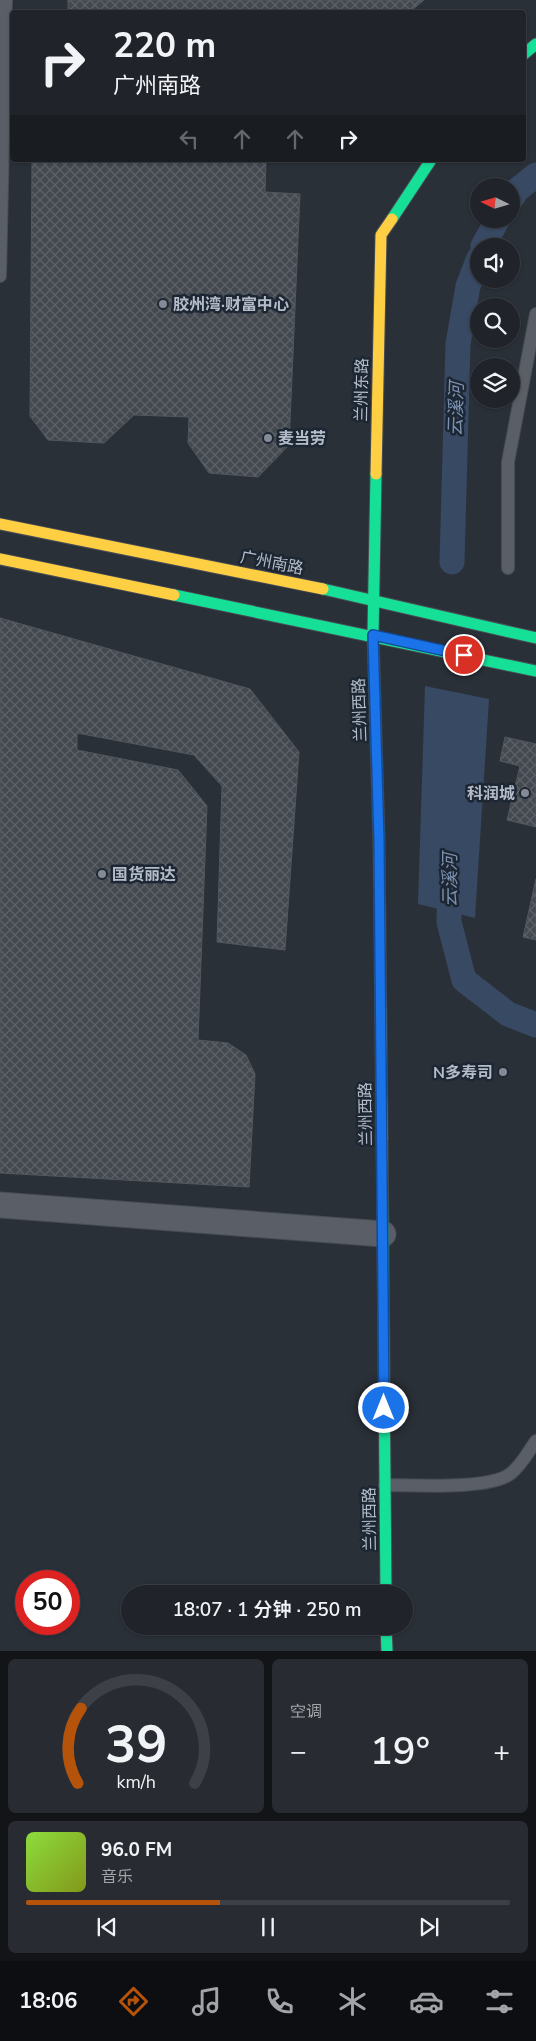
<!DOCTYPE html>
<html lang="zh">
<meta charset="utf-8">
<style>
body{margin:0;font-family:"Nunito Sans","Noto Sans SC",sans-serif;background:#282c32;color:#f1f3f6;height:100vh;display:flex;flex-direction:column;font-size:19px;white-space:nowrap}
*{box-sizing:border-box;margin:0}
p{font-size:16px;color:#a2a4a8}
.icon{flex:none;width:28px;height:28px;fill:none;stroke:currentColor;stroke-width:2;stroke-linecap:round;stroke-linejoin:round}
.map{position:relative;height:1651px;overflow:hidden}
.side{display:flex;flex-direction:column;gap:8px;padding:8px;background:#121417;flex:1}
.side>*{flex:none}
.top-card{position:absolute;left:10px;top:10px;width:516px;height:152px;border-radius:5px;box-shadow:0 1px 4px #0004,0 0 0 1px #3d4147;background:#20242a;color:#f1f3f6;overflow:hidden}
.needle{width:32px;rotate:275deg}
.tools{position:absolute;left:470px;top:178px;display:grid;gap:10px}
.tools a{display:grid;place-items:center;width:50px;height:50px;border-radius:50%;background:#20242a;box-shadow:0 1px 4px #0004,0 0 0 1px #3d4147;font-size:25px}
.speed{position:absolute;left:15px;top:1570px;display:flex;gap:10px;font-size:25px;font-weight:700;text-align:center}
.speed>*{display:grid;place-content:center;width:65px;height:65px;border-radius:50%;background:#20242a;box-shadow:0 1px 4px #0004,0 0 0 1px #3d4147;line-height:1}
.speed .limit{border:8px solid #d22;background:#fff;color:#111}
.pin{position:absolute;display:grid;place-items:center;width:42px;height:42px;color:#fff;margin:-21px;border:2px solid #fff;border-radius:50%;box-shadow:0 1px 5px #0007}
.me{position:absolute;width:55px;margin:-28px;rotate:0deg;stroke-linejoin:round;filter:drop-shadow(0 0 4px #0008)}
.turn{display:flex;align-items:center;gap:18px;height:105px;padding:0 20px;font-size:22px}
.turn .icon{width:65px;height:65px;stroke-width:2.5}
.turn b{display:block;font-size:35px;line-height:42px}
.lanes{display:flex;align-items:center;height:48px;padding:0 20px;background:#0003;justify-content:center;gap:25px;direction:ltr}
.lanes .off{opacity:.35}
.big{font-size:38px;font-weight:600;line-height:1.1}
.side .tile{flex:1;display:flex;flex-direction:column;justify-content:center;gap:8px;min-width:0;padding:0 18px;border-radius:8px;background:#282c32}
.side .dial{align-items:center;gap:0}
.dial svg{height:130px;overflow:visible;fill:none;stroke:#3d4147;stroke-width:7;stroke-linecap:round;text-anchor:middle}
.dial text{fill:#f1f3f6;stroke:none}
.song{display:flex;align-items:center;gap:15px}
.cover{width:60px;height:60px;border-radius:8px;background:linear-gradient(135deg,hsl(90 70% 55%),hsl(70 70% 35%))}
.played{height:5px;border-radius:2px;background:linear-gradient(90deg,#b45309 40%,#3d4147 40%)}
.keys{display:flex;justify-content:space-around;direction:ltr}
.heat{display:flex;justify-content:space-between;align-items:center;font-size:28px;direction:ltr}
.side .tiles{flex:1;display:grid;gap:8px;grid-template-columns:1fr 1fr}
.tile:last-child{grid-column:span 2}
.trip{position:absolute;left:121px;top:1585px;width:292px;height:50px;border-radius:25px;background:#20242a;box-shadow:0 1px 4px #0004,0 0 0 1px #3d4147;font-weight:600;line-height:50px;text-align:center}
.menu{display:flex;height:80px;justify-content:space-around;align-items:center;background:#0d0e11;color:#a2a4a8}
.menu .icon{width:35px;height:35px}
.menu .on{color:#b45309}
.menu b{font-size:22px;color:#f1f3f6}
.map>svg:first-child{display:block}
.water{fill:#384963}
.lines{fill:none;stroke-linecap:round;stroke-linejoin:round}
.canal{stroke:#384963;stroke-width:25}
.building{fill:url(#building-cross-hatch);stroke:#52575f}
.lane-casing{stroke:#484c53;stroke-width:14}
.street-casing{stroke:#484c53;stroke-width:27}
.fast-casing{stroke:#484c53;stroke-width:13}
.slow-casing{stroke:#484c53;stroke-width:13}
.lane{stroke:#5a5e66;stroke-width:12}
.street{stroke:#5a5e66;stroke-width:25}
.fast{stroke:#16e098;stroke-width:11}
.slow{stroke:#ffcf43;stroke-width:11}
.route-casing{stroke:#114b97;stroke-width:12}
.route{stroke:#1a73e8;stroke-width:9}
.poi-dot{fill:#848b96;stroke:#1d2633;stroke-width:2}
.labels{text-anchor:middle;stroke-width:5;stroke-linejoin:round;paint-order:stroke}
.poi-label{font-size:16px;font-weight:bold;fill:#b4bcc9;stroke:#1d2633;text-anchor:start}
.street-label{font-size:16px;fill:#b4bcc9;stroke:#1d2633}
.water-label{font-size:18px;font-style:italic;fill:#7c92b1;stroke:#1d2633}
</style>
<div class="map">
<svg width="536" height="1651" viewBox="0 0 536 1651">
<defs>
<pattern id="building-cross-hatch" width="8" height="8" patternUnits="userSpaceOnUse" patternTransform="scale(1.25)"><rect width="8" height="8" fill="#444950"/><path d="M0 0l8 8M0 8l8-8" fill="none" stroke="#5d6168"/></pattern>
</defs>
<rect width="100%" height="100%" fill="#2a3038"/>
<polygon class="water" points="425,686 489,699 475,918 418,904"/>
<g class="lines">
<g class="canal">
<polyline points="511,199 517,190 536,175"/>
<polyline points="483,246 498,219"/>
<polyline points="452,562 458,344 468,286 479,258"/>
<polyline points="450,878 449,922 464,980 508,1014 536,1025"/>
</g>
</g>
<g class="building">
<polygon points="68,0 424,0 410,12 68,12"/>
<polygon points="32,160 266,160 265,192 300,194 289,445 258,477 209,473 188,443 189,417 134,415 104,443 48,440 30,416"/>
<polygon points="0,618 250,689 299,752 285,950 217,942 222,786 194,755 77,733 77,750 178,770 207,806 198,1040 228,1043 246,1055 255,1074 249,1187 0,1173"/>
<polygon points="505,737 536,744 536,827 507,820 520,766 500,761"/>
<polygon points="536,879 536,940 523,937"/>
</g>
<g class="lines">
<defs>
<g id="lane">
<polyline points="0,276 6,0"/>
<polyline points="508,568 508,462 536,314"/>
<path d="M385 1485C412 1485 489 1490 510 1474 521 1466 528 1452 536 1441"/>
</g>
<polyline id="street" points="0,1205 383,1234"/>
<g id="fast">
<polyline points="524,54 536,44"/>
<polyline points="392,219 431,160"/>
<polyline points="376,474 373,635 379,841"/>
<polyline points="323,589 536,638"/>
<polyline points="174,595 536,671"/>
<polyline points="382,1138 386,1594"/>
<polyline points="386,1626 387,1651"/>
</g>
<g id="slow">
<polyline points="376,474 381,235 392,219"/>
<polyline points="0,524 323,589"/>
<polyline points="0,559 174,595"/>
<polyline points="379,841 382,1138"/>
</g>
</defs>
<use href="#lane" class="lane-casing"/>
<use href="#street" class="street-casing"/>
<use href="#fast" class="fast-casing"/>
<use href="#slow" class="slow-casing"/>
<use href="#lane" class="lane"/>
<use href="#street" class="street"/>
<use href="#fast" class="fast"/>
<use href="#slow" class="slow"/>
</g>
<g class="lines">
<defs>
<polyline id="route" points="384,1408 379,840 373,635 464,655"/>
</defs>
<use href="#route" class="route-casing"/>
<use href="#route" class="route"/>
</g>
<g class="poi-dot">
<circle cx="163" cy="304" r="5"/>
<circle cx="268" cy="438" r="5"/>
<circle cx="525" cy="793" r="5"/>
<circle cx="102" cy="874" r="5"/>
<circle cx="503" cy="1072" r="5"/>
</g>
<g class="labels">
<g class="poi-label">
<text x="173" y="310">胶州湾·财富中心</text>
<text x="278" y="444">麦当劳</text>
<text x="515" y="799" text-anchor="end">科润城</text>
<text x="112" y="880">国货丽达</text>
<text x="493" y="1078" text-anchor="end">N多寿司</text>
</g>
<g class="street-label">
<text transform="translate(361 390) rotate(-89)" y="6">兰州东路</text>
<text transform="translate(272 562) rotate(11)" y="6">广州南路</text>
<text transform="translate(359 710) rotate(-92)" y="6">兰州西路</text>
<text transform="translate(365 1114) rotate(-91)" y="6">兰州西路</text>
<text transform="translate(369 1519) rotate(-91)" y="6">兰州西路</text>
</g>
<g class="water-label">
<text transform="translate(456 409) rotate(-88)" y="6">云溪河</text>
<text transform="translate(450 880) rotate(-90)" y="6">云溪河</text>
</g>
</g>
</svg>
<div class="tools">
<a><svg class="needle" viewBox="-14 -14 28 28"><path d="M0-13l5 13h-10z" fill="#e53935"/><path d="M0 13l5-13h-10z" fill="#a2a4a8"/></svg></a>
<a><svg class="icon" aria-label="sound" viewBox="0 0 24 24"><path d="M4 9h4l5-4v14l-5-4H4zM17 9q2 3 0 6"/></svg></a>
<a><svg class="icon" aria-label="search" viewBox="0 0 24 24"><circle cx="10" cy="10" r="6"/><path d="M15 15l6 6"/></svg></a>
<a><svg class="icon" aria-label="layers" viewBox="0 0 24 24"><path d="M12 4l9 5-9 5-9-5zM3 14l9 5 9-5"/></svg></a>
</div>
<div class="speed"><div class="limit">50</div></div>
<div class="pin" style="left:464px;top:655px;background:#d93025"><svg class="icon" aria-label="arrive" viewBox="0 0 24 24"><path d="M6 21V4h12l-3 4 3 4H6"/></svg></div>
<svg class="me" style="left:384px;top:1408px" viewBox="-20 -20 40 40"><circle r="17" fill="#1a73e8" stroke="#fff" stroke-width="3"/><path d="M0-11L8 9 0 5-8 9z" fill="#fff"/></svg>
<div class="trip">18:07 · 1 分钟 · 250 m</div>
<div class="top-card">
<div class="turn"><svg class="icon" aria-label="right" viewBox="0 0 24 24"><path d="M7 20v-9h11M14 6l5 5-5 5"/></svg><div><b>220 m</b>广州南路</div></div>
<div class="lanes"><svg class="icon off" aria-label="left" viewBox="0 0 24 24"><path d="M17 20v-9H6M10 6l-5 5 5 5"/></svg><svg class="icon off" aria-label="ahead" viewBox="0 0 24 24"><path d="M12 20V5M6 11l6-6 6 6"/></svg><svg class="icon off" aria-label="ahead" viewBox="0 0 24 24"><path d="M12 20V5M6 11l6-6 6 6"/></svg><svg class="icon" aria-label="right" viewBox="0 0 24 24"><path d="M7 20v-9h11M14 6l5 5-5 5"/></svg></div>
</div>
</div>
<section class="side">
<div class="tiles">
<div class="tile dial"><svg viewBox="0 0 100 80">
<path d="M14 69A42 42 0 1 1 86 69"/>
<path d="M14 69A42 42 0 0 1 16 23" stroke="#b45309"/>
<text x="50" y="56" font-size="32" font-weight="700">39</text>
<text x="50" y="72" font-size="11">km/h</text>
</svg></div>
<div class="tile"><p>空调</p>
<div class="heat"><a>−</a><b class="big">19°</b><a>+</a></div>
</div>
<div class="tile">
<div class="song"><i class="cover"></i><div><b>96.0 FM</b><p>音乐</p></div></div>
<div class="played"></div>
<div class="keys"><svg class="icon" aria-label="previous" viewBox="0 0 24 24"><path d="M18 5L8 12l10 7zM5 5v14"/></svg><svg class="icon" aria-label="pause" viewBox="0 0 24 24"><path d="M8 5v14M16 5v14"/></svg><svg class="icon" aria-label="next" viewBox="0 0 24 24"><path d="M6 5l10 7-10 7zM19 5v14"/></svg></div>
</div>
</div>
</section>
<nav class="menu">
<b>18:06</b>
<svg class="icon on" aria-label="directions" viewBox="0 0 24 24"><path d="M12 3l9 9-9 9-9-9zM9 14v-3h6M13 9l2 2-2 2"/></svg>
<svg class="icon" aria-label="music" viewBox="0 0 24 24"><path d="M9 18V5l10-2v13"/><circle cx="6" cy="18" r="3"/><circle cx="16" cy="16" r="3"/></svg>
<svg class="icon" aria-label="phone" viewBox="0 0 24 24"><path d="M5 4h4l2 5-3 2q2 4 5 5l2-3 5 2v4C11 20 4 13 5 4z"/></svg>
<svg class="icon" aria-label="climate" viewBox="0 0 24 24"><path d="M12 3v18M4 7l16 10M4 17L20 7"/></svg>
<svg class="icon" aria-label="car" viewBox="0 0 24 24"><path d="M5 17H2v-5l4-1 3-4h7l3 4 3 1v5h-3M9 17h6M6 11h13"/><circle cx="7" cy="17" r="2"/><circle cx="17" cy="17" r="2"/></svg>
<svg class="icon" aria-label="filters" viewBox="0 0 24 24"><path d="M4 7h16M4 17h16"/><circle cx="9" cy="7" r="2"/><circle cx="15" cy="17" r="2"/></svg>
</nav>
